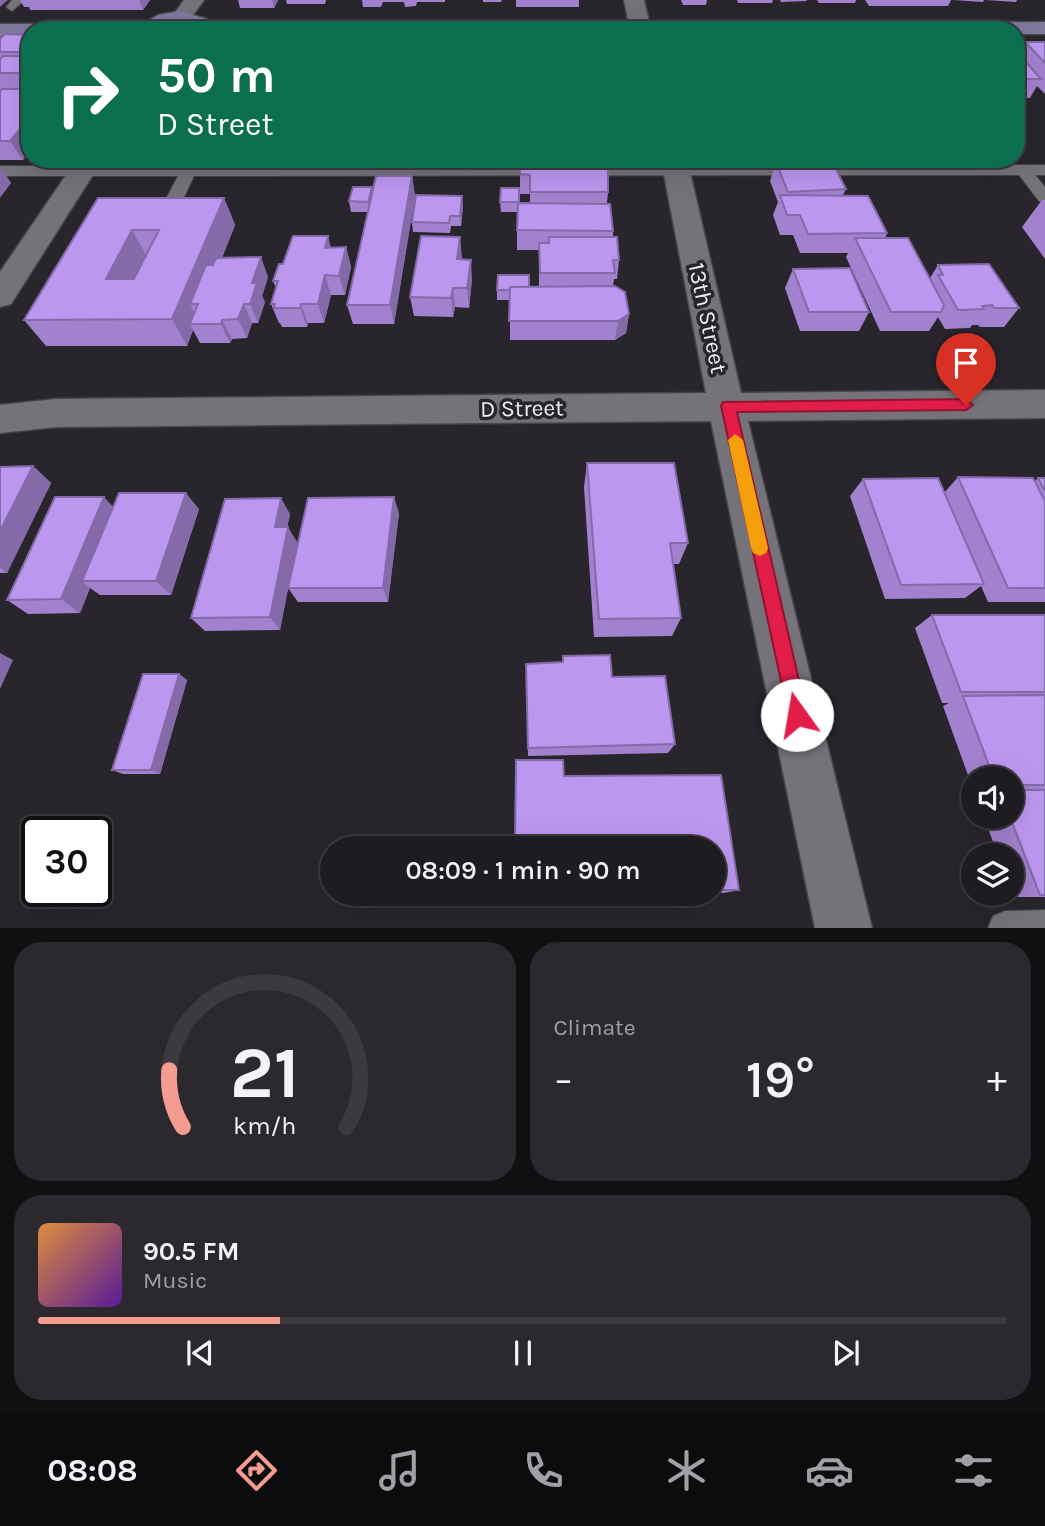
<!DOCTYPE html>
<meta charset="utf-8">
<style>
body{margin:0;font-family:Karla,sans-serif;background:#2b292e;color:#f1f3f6;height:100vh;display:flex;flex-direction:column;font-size:26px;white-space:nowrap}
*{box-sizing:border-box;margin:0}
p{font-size:23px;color:#a1a1a5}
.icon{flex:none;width:38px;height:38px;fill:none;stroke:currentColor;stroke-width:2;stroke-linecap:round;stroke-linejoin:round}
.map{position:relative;height:928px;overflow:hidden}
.drawer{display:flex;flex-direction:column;gap:14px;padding:14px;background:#100f12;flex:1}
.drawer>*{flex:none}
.hud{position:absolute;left:21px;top:21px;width:1004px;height:147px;border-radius:28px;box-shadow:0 7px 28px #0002,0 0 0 2px #3c3a3f;background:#0b6e4f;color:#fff;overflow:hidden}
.buttons{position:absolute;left:961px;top:766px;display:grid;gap:14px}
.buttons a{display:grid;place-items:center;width:63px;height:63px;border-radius:50%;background:#1e1c21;box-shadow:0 7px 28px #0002,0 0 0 2px #3c3a3f;font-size:35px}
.speed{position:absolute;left:21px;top:816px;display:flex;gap:14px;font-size:35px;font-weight:700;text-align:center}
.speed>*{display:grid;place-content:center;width:91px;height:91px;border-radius:50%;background:#1e1c21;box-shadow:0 7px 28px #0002,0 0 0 2px #3c3a3f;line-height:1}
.speed .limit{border:4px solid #111;border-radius:10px;background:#fff;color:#111}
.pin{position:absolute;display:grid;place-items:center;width:60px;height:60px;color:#fff;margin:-72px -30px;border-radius:50% 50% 50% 0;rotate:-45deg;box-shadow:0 0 7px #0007}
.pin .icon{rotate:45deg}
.me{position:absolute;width:77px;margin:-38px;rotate:347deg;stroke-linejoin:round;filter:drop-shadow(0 0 5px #0008)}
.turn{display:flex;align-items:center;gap:24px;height:147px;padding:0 21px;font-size:32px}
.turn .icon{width:91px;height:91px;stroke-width:2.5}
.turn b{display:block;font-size:49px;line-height:60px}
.big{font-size:52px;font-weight:600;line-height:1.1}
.drawer .widget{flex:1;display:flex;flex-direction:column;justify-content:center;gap:10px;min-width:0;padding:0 24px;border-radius:28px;background:#2b292e}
.drawer .dial{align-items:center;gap:0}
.dial svg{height:182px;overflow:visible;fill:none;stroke:#3c3a3f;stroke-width:7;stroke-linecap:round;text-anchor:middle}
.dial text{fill:#f1f3f6;stroke:none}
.song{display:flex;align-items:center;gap:21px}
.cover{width:84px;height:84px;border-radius:10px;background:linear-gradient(135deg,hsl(30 70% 55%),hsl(270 70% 35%))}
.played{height:7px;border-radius:4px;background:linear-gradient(90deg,#f59c90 25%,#3c3a3f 25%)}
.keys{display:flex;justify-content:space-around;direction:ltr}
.heat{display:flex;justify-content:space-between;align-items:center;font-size:38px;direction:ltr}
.drawer .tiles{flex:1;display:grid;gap:14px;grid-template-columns:1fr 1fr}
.widget:last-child{grid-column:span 2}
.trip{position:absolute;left:320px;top:836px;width:406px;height:70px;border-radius:35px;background:#1e1c21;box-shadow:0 7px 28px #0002,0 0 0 2px #3c3a3f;font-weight:600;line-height:70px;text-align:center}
.tab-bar{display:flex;height:112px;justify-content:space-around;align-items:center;background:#0c0b0d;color:#a1a1a5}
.tab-bar .icon{width:49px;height:49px}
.tab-bar .current{color:#f59c90}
.tab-bar b{font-size:32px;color:#f1f3f6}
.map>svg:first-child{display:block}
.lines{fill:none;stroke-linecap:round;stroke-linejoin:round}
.lane-casing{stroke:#464549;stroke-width:2}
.street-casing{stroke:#464549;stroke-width:3}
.secondary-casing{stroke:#464549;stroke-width:3}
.lane{fill:#757279;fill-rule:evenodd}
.street{fill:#757279;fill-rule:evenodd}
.secondary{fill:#81789e;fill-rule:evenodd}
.wall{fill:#a282ce}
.shaded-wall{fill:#846aa8}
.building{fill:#bc97f0;stroke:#846aa8;stroke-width:2;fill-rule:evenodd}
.route{fill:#e11d48;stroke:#92132f;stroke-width:2}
.slow{fill:#f59e0b}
.labels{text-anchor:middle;stroke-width:7;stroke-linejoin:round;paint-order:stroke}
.street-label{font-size:23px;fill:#efeef2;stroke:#28262c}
</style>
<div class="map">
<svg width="1045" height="928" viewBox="0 0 1045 928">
<rect width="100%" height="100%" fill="#28262c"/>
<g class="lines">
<defs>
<g id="lane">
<polygon points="12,0 25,0 12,11 6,7"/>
<polygon points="1045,165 1045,175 1035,175 1045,187 1045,203 1039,201 1019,175 194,176 172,222 163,227 154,222 178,176 0,176 0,166"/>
<polygon points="1045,910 1045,928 988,928 993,916 1005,911"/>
</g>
<g id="street">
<polygon points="184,0 204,0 188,22 174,22 171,18"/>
<polygon points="624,0 644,0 651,30 630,30"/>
<polygon points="77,159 103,159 11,304 0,307 0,272"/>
<polygon points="661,159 687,159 741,393 1045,390 1045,418 748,421 872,928 815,928 711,421 56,427 0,433 0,405 56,399 706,393"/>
</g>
<g id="secondary">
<polygon points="180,11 207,19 210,23 210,30 189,30 189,26 173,24 161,30 30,30 30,36 0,36 0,24 144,23 158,15"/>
<polygon points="1045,22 1045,34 1017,34 1017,30 583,30 586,26 593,24"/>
</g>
</defs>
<use href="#lane" class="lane-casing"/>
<use href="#street" class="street-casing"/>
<use href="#secondary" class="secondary-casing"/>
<use href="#lane" class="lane"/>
<use href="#street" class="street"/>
<use href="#secondary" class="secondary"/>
</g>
<g class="wall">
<polygon points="20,0 150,0 143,10 30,10 29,7 24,7"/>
<polygon points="238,0 278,0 274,8 240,8"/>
<polygon points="286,0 326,0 325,4 287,4"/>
<polygon points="362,0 445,0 445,2 417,2 416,6 405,7 404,2 383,2 381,7 363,7"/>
<polygon points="483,0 502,0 501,2 483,2"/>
<rect x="516" y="0" width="63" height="7"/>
<polygon points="681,0 707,0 706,5 683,5"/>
<polygon points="737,0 773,0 772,3 738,3"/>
<polygon points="780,0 807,0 806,1 781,2"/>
<polygon points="817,0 856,0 855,3 819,3"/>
<polygon points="865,0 951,0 948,6 869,6"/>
<polygon points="953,0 984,0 983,2"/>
<polygon points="986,0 1017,0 1016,2"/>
<polygon points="30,35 30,151 23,160 0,160 0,39"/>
<polygon points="1025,42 1045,42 1045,94 1037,86 1030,98 1017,98 1018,53"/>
<polygon points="776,162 846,189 843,195 887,233 885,238 930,278 938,265 1019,308 1004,327 980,327 978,325 972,325 970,328 945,329 938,317 929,331 880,331 846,257 848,253 800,253 793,235 780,235 773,215 778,202 770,181"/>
<polygon points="520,163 608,192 607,203 613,231 613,237 619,260 617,279 614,279 613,286 629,314 626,333 615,340 510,340 510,300 497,300 497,290 539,287 539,250 517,250 517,212 501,212 500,202 519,188 519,203 530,203 530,194 520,194"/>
<polygon points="412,176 415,196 394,324 353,324 347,305 368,212 351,212 349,201"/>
<polygon points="98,198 224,198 235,225 222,258 268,277 262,296 265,302 258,323 252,323 247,338 232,339 230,343 200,343 193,330 187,346 46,346 24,320"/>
<polygon points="1042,200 1045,200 1045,259 1022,227"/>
<polygon points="463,206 461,226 451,226 450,233 413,232 412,222"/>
<polygon points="460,237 461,259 472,279 469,308 455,307 453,317 414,316 410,297"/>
<polygon points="331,247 346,247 351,267 345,295 331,295 324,323 308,323 307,327 282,327 280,323 279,323 271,304 276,288 273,281"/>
<polygon points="793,269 869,312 859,331 800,331 785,288"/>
<polygon points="587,463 688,543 679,564 673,564 681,618 672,636 594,637 584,487"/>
<polygon points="33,466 51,483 7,573 0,573 0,467"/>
<polygon points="958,477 1035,481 1038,478 1045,478 1045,602 988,602 981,586 965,598 885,599 850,496 863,479 944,493"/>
<polygon points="113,507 199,509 171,595 100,595 90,588 80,613 28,614 7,600"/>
<polygon points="399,513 388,602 298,602 288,588"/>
<polygon points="290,514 287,527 297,542 280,630 205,631 191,618"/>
<polygon points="932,615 1045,615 1045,897 1013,897 1012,893 1012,856 998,856 984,817 1012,817 1012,779 973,779 973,789 943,706 949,703 942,703 915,628"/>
<polygon points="563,656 612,677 675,744 668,753 528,756 526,675 562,662"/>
<polygon points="179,674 187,680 160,774 123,774 112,770"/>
<polygon points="516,760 563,760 564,776 721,775 739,890 724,893 714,893 714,849 516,849"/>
</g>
<g class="shaded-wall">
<polygon points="0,0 8,0 0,7"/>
<polygon points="139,0 150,0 143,10"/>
<polygon points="272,0 278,0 274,8"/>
<polygon points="30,117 30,151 23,160 10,141"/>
<polygon points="0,166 11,183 0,198"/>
<polygon points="412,176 415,196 394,324 390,305"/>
<polygon points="372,187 374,198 371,212 368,202"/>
<polygon points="462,196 463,206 461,226 460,216"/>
<polygon points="224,198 235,225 201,310 198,304 190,304 198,319 190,324 193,330 187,346 172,319"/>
<polygon points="132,230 147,257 123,306 106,279"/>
<polygon points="328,236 333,256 325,248"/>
<polygon points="460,237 462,257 459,279 457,259"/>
<polygon points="346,247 351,267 345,295 339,276"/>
<polygon points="261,257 268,277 262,296 265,302 258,323 250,304 252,283"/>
<polygon points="471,260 472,279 469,308 467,288"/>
<polygon points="325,275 331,295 324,323 318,304"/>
<polygon points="453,288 455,307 453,317 451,298"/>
<polygon points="244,304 252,323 247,338 238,319"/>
<polygon points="301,304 308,323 307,327 300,308"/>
<polygon points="629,314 626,333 615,340 618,321"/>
<polygon points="222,320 232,339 230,343 221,324"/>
<polygon points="33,466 51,483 7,573 0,568 0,531"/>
<polygon points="186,493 199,509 171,595 156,581"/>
<polygon points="104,497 120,514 82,581 90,588 80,613 61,599"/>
<polygon points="394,497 399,513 388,602 383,588"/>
<polygon points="281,498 290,514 284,543 275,527"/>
<polygon points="288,527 297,542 280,630 270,617"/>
<polygon points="0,653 13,660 0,689"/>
<polygon points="179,674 187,680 160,774 151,770"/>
</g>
<g class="building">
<polygon points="204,29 294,29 204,30"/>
<polygon points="303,29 354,29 353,30 303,30"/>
<polygon points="5,34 30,35 30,52 0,52 0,39"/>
<polygon points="1025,42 1045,42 1045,63"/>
<polygon points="1017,52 1041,79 1017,79"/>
<polygon points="3,56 30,56 30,73 0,73 0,59"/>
<polygon points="2,89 30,89 30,117 10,141 0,141 0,92"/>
<polygon points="557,160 608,163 608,192 530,192 530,175 520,174 520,163 557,163"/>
<polygon points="832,161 846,189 788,192 776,162"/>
<polygon points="376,176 412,176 390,305 347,305"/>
<polygon points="353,187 372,187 368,202 349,201"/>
<polygon points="501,188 519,188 519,202 500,202"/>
<polygon points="416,195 462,196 460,216 450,216 449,223 412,222"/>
<polygon points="780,195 868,196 887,233 808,234 800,215 787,215"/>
<path d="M98 198H224L172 319 24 320ZM132 230H159L134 279H106Z"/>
<polygon points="518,203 610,204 613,231 517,230"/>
<polygon points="293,236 328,236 325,248 346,247 339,276 325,275 318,304 301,304 300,308 274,308 275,304 271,304 278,281 273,281 279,264 283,264"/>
<polygon points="421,236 460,237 457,259 471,260 467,288 453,288 451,298 410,297"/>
<polygon points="549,237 617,237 619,260 613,260 615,273 540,273 539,243 549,243"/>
<polygon points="855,238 908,238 944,305 941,312 891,312"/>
<polygon points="261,257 252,283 257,283 250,304 244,304 238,319 222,320 221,324 190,324 198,304 190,304 206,265 213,265 216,258"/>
<polygon points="989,264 1019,308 994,308 992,305 982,306 984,309 958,310 938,275 943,275 938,265"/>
<polygon points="850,268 869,312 809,312 793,269"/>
<polygon points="498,275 529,275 529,287 510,287 510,290 497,290"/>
<polygon points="615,286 625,292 629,314 618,321 509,321 510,287"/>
<polygon points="587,463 674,463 688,543 670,543 681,618 599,619"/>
<polygon points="33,466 0,531 0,467"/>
<polygon points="958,477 1033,478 1045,501 1045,588 1008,588"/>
<polygon points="938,478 984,584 901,585 863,479"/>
<polygon points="1038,478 1045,478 1045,491"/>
<polygon points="119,493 186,493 156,581 82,581"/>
<polygon points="55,497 104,497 61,599 7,600"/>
<polygon points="394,497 383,588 288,588 308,498"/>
<polygon points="281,498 275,527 288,527 270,617 191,618 225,499"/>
<polygon points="932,615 1045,615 1045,692 961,692"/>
<polygon points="610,655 612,677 665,676 675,744 528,748 526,664 563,662 563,656"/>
<polygon points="143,674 179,674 151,770 112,770"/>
<polygon points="1045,695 1045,785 1012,785 1012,779 994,779 963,696"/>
<polygon points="516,760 563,760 564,776 721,775 739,890 714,890 714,849 552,849 552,845 515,845"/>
<polygon points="1012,790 1045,790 1045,895 1040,895 1010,817 1012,817"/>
</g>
<polygon class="route" points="966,399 973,405 966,410 737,412 807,715 804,722 797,725 790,722 721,406 723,402"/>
<polygon class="slow" points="735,434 743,440 768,548 766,553 760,556 753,553 751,548 728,440"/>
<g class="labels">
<g class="street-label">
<text transform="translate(708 318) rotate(78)" y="8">13th Street</text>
<text transform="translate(522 408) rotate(-1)" y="8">D Street</text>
</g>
</g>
</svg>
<div class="buttons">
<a><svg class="icon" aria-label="sound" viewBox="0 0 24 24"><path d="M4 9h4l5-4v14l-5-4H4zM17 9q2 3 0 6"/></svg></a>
<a><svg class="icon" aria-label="layers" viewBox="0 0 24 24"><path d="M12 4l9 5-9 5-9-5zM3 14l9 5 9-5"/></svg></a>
</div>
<div class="speed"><div class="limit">30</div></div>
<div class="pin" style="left:966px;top:405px;background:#d93025"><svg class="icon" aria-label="arrive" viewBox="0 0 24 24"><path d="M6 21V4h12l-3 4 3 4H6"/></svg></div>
<svg class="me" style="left:797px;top:715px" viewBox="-20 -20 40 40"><circle r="19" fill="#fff"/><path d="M0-13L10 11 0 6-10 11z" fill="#e11d48"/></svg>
<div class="trip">08:09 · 1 min · 90 m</div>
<div class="hud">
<div class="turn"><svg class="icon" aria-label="right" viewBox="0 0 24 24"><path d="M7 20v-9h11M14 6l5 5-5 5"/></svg><div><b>50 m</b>D Street</div></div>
</div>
</div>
<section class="drawer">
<div class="tiles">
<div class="widget dial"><svg viewBox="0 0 100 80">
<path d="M14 69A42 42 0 1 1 86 69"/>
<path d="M14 69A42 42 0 0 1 8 44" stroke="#f59c90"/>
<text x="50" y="56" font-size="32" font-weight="700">21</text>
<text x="50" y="72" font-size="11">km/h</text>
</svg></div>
<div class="widget"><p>Climate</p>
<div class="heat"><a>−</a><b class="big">19°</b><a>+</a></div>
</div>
<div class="widget">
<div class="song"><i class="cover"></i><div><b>90.5 FM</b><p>Music</p></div></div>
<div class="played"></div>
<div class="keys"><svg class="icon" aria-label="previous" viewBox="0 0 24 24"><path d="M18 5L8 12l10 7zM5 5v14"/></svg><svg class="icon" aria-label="pause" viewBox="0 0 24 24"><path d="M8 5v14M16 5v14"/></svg><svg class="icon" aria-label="next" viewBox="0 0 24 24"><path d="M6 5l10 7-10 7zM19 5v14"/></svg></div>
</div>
</div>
</section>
<nav class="tab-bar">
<b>08:08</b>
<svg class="icon current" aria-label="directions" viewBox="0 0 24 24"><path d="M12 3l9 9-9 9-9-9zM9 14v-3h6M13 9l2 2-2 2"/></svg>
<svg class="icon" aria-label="music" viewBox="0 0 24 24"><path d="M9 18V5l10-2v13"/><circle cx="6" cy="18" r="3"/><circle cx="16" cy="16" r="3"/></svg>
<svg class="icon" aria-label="phone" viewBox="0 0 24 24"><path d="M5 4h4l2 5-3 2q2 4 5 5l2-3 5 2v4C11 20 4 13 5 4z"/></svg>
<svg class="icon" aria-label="climate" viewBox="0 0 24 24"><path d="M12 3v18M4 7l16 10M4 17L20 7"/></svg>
<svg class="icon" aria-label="car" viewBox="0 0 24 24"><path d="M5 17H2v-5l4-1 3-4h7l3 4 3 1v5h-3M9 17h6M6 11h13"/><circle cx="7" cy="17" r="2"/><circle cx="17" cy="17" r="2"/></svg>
<svg class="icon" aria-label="filters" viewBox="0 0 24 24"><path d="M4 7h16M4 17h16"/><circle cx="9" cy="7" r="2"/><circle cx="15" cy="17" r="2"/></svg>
</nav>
